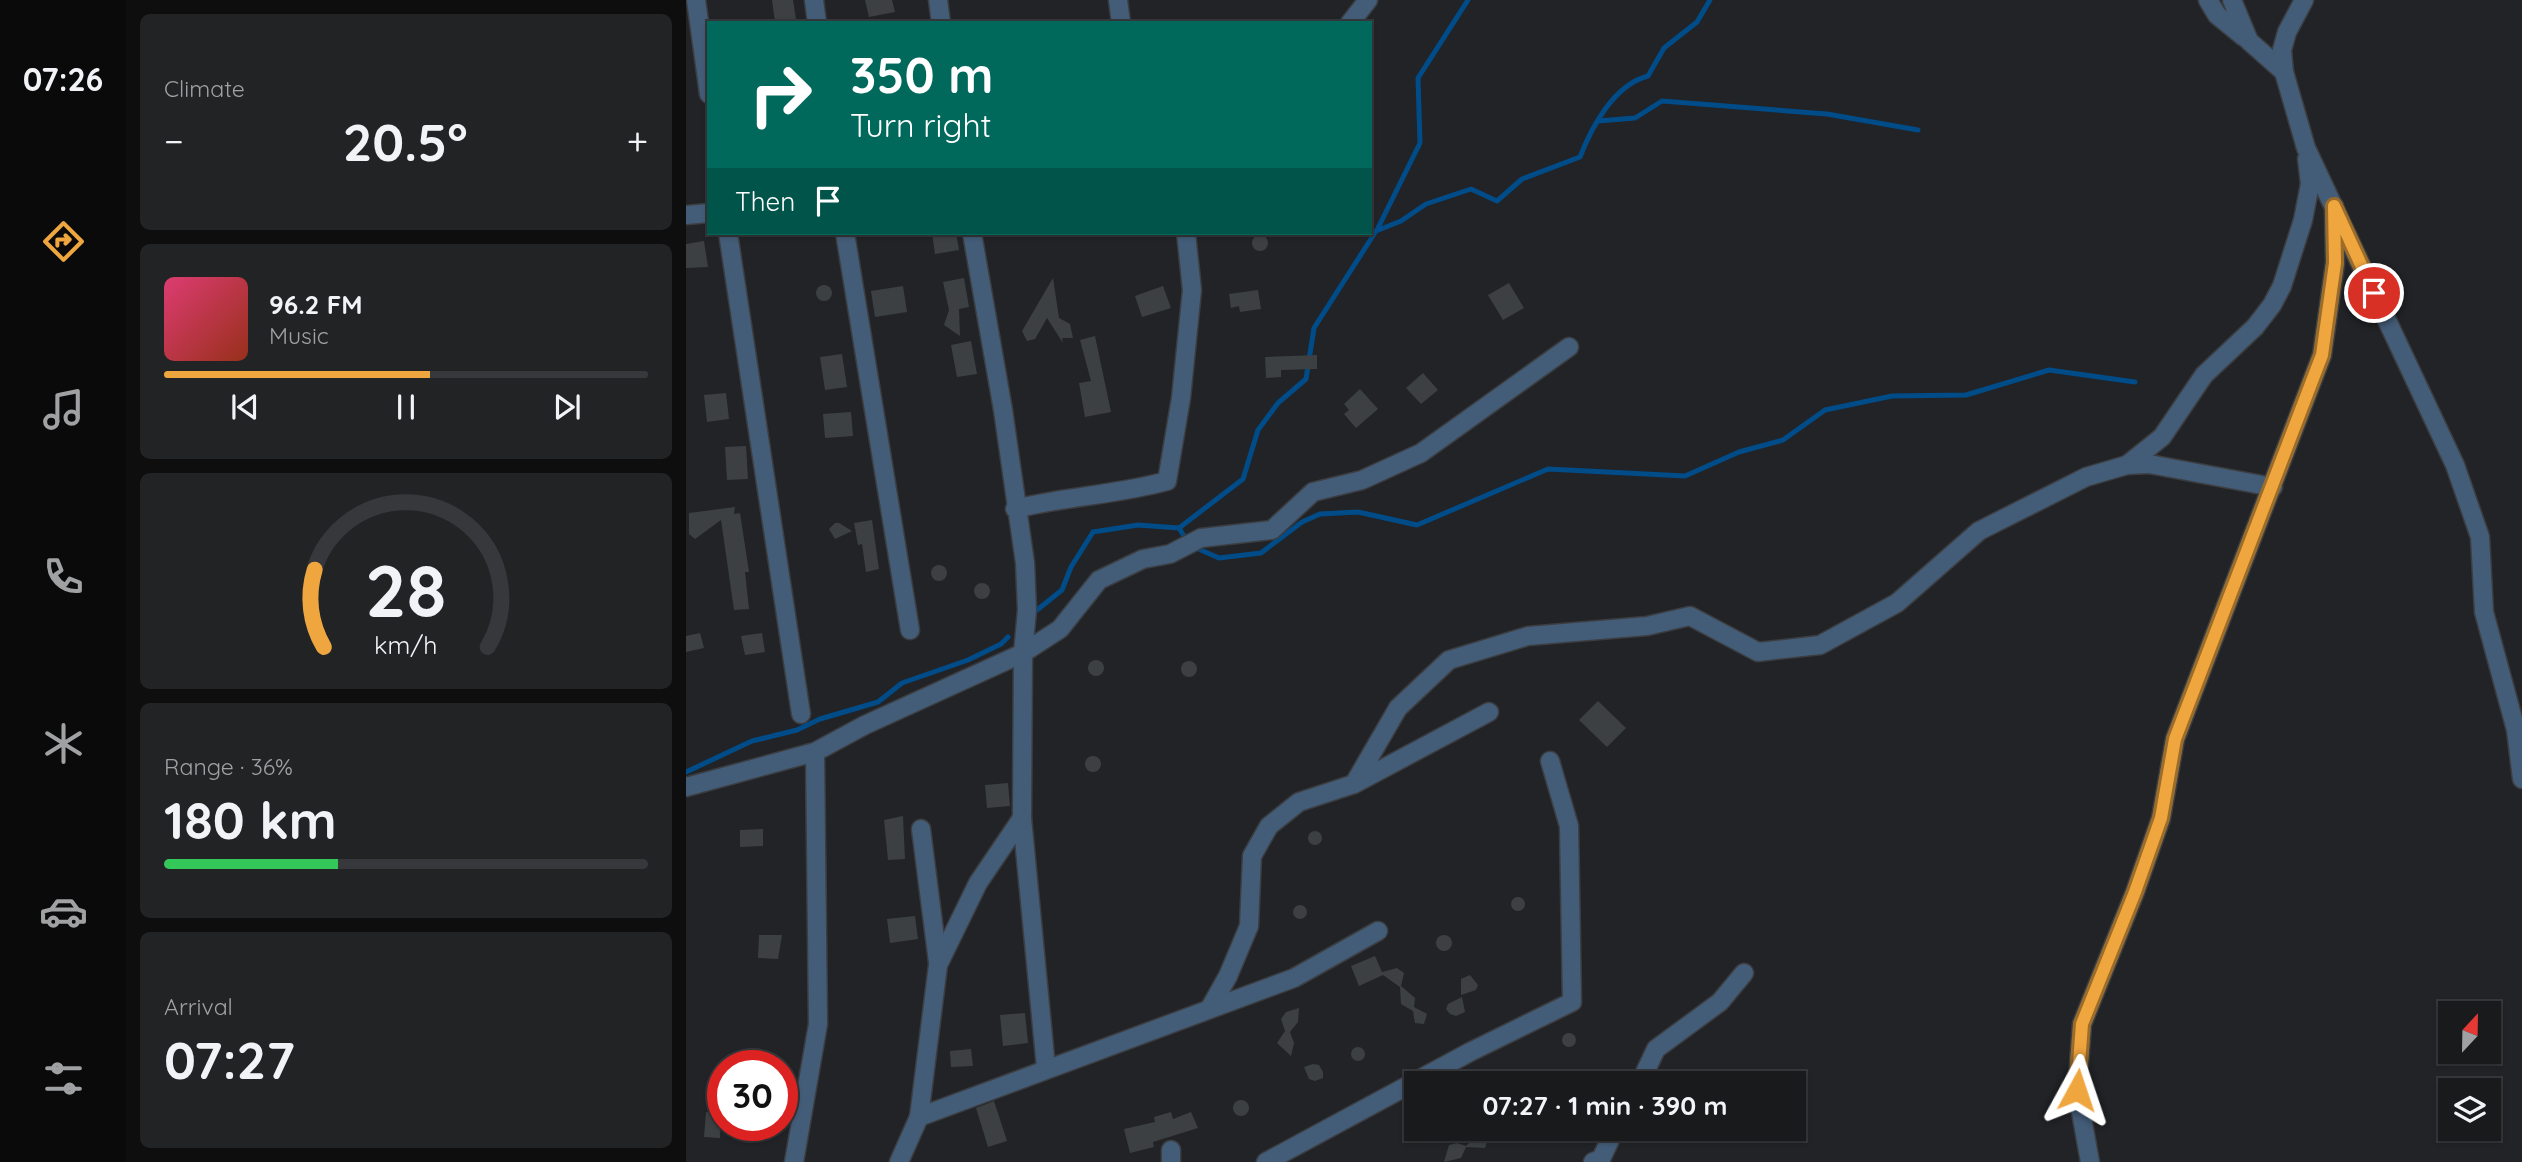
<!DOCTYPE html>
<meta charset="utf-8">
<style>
body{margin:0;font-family:Quicksand,sans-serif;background:#222325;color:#f1f3f6;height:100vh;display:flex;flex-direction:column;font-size:26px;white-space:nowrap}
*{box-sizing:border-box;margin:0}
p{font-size:23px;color:#9fa1a3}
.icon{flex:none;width:38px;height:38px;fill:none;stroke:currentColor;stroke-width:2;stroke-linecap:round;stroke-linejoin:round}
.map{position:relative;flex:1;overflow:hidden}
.drawer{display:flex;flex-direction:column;gap:14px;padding:14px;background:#0e0e0f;width:560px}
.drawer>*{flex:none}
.guide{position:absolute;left:21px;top:21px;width:665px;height:214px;border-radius:0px;box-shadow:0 2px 5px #0004,0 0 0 2px #37383b;background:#00695c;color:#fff;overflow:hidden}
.needle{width:46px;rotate:22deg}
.controls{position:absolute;left:1752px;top:1001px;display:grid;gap:14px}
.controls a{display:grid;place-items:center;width:63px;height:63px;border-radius:0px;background:#191a1c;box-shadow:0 2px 5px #0004,0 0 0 2px #37383b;font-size:35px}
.speed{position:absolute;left:21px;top:1050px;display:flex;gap:14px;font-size:35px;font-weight:700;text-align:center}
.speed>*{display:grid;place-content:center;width:91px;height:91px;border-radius:50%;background:#191a1c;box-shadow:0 2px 5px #0004,0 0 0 2px #37383b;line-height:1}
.speed .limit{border:10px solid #d22;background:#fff;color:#111}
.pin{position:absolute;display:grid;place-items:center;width:60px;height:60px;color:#fff;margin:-30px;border:4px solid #fff;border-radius:50%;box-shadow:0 2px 7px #0007}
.me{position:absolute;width:77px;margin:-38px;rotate:5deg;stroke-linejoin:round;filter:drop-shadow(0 0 5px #0008)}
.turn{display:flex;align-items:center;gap:24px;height:147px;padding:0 28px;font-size:32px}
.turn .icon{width:91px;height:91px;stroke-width:2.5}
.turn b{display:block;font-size:49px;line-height:60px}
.then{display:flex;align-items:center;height:66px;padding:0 28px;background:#0003;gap:14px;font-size:26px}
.big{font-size:52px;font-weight:800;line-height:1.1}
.drawer .tile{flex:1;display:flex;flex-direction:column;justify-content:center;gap:10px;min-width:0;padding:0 24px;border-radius:10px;background:#222325}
.drawer .dial{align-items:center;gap:0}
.dial svg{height:182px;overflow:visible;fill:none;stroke:#37383b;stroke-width:7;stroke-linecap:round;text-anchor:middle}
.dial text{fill:#f1f3f6;stroke:none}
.song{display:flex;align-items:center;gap:21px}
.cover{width:84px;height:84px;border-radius:10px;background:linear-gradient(135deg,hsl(340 70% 55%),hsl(10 70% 35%))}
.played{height:7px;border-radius:4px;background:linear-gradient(90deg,#f0a63f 55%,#37383b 55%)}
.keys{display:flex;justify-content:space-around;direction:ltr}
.heat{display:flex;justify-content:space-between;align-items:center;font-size:38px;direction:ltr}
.charge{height:10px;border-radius:5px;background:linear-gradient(90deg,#34c759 36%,#37383b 0)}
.trip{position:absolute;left:718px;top:1071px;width:402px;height:70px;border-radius:0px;background:#191a1c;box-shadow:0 2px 5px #0004,0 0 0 2px #37383b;font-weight:800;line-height:70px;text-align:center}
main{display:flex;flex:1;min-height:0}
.tabs{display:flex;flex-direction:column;width:126px;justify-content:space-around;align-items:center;background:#0a0a0b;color:#9fa1a3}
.tabs .icon{width:49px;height:49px}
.tabs .on{color:#f0a63f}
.tabs b{font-size:32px;color:#f1f3f6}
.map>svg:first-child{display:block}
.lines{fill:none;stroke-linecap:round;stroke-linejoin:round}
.stream{stroke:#004c89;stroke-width:5}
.building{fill:#3d4043}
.minor-casing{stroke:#3b3d40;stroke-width:21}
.minor{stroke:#435c77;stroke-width:18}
.route-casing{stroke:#9c6c29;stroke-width:18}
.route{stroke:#f0a63f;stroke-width:12}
</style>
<main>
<nav class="tabs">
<b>07:26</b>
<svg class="icon on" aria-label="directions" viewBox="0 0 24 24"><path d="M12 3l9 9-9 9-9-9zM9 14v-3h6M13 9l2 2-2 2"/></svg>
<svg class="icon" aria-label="music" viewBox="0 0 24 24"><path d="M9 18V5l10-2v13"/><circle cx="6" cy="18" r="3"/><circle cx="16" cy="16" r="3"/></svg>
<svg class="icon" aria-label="phone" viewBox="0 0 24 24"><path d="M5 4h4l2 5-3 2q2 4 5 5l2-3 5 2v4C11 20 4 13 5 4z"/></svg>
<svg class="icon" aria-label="climate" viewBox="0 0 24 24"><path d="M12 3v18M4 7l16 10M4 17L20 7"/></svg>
<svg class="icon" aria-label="car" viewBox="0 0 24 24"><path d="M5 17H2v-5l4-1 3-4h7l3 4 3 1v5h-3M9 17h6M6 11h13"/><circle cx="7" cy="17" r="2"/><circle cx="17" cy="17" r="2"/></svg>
<svg class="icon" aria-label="filters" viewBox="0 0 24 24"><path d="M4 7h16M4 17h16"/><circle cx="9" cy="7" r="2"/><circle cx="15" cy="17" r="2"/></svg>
</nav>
<section class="drawer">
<div class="tile"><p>Climate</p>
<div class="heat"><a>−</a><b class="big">20.5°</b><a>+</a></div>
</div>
<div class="tile">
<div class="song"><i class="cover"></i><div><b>96.2 FM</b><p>Music</p></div></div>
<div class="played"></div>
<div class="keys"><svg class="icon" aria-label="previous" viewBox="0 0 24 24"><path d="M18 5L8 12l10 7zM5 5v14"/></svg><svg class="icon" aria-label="pause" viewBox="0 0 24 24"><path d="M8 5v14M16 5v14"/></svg><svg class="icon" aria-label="next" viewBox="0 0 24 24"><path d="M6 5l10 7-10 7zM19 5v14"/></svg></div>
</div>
<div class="tile dial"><svg viewBox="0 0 100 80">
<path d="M14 69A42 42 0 1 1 86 69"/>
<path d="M14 69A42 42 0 0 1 10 35" stroke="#f0a63f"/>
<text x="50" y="56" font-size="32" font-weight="700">28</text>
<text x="50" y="72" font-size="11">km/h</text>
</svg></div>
<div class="tile"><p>Range · 36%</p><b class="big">180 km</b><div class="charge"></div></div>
<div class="tile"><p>Arrival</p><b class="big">07:27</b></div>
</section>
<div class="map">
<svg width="1836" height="1162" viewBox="0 0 1836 1162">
<rect width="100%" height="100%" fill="#212326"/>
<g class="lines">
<g class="stream">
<polyline points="912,121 949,118 976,101 1141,114 1232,130"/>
<polyline points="691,230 734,143 732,78 782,0"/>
<path d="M493 528 557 479 572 430 592 403 620 379 628 328 690 231 715 221 740 204 785 189 811 201 836 179 894 157C906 126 928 85 962 76L978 48 1011 22 1024 0"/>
<polyline points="508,547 533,558 575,553 616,522 634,514 672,512 731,525 862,469 999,476 1053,452 1097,440 1139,410 1206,396 1280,395 1363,370 1449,382"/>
<polyline points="351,610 376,590 385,567 407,532 452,525 493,528 501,541"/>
<polyline points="0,772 66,741 111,730 134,719 192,702 216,683 282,660 315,644 322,637"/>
</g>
</g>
<g class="building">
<polygon points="86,0 107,0 110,19 89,22"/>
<polygon points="179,0 206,0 209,12 183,17"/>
<polygon points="246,233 270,233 273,250 249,254"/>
<circle cx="574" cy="243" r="8"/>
<polygon points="18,241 22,267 0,268 0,244"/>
<polygon points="278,278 283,307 273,309 274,336 258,325 263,310 257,282"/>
<polygon points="367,278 373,318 384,324 387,338 376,338 377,343 361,318 349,339 341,341 336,331"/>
<polygon points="823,283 838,308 817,320 802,295"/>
<circle cx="138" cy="293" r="8"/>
<polygon points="217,286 221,312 189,317 185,291"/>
<polygon points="477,286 485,308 456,317 449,296"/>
<polygon points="572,290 575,309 554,312 553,306 545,308 543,294"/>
<polygon points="409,336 425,412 399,417 393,383 405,381 394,340"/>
<polygon points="285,341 291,374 271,377 265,345"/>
<polygon points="156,354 161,387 139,390 134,357"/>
<polygon points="631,355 631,369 595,370 595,377 580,378 579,357"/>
<polygon points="737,373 752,390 735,404 720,388"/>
<polygon points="674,389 692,409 670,428 658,414 663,410 658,404"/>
<polygon points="40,393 43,419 21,422 18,395"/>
<polygon points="165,412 167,436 139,438 137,414"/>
<polygon points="60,446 62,479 41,480 39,447"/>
<polygon points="49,507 48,514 54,513 63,572 59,572 63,609 48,610 35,520 9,539 3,534 3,513"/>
<polygon points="186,520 193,569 180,572 176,544 172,545 168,523"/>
<polygon points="149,523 153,523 166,531 149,539 143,529"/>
<circle cx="253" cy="573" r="8"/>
<circle cx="296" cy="591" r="8"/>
<polygon points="14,633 18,648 0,652 0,636"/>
<polygon points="76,633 79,652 59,655 55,636"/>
<circle cx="410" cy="668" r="8"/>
<circle cx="503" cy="669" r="8"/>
<polygon points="912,701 940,728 921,747 893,720"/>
<circle cx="407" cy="764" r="8"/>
<polygon points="322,783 324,806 301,808 299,785"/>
<polygon points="217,816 219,859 202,860 198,820"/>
<polygon points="77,829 77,846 54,847 54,830"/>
<circle cx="629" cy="838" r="7"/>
<circle cx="832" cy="904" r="7"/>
<circle cx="614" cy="912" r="7"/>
<polygon points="229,916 232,939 204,943 201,919"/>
<circle cx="758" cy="943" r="8"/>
<polygon points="73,935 96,935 92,959 72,958"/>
<polygon points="689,956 696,972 711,968 718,973 715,986 729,998 728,1007 741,1014 738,1024 729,1023 727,1011 715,1004 714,987 697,975 673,986 665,966"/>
<polygon points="784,975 792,985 790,990 775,995 775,979"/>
<polygon points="776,997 779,1012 770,1016 764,1014 760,1009 762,1004"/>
<polygon points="613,1008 612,1022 604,1032 608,1043 605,1056 591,1043 599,1031 595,1019 600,1012"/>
<polygon points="339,1013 342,1043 317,1046 314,1015"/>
<circle cx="883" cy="1040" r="7"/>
<circle cx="672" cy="1054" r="7"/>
<polygon points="285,1049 287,1066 265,1067 264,1051"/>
<polygon points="627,1064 633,1065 637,1072 637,1078 629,1081 623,1079 618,1067"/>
<circle cx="555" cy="1108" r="8"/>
<polygon points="308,1101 321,1141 302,1147 290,1108"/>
<polygon points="20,1112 35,1114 34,1138 18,1137"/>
<polygon points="485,1112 487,1119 505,1112 512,1128 467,1142 468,1147 444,1153 438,1129 469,1122 468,1117"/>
<polygon points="793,1133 802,1138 799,1148 780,1147 775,1158 758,1162 763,1145 771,1143 780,1146"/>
</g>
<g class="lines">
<defs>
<g id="minor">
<polyline points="10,0 23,94"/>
<polyline points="128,0 131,23"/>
<polyline points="252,0 255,23"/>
<polyline points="432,0 435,23"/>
<polyline points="1522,0 1531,15 1558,37"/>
<polyline points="1546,0 1563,41 1598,72"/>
<polyline points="1618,0 1601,32 1596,50 1598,72 1620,148 1769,465 1794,537 1798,612 1830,730 1836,779"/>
<polyline points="664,23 682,0"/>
<polyline points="0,215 23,213"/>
<polyline points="42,233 115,714"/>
<polyline points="159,233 224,630"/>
<polyline points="286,233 317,410 339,563 341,610 337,653 336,818 360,1068"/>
<polyline points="1441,465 1476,437 1518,375 1569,327 1586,305 1596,286 1617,220 1624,184 1621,159"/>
<path d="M329 509C379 496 431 495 481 481L495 398 506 290 500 233"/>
<polyline points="668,784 712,708 763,660 842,636 961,626 1004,616 1072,652 1134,645 1211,603 1293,531 1400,477 1441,465 1463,464 1587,487"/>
<polyline points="0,787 129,752 179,725 337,653 374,629 413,580 457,559 484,554 515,538 586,530 627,492 676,480 735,453 883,347"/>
<polyline points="235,829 252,962"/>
<polyline points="524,1008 542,976 563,926 566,856 583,826 613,802 668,784 803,712"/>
<polyline points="954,1083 970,1049 1034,1002 1058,973"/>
<polyline points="233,1117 608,978 692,931"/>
<polyline points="108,1162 132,1024 129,752"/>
<polyline points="213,1162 233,1117 252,965 292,883 336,818"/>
<polyline points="485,1162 485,1150"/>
<polyline points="580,1162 784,1052 886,1002 883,826 864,761"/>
<polyline points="907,1162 915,1159 929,1129"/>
<polyline points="1404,1162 1391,1090 1396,1024 1449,892 1475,818 1489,739 1636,355 1649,263 1648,206"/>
</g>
</defs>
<use href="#minor" class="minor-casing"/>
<use href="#minor" class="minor"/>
</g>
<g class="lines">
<defs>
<polyline id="route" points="1391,1090 1396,1024 1449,892 1475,818 1489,739 1636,355 1649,263 1648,206 1688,293"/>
</defs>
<use href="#route" class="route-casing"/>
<use href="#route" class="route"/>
</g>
</svg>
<div class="controls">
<a><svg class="needle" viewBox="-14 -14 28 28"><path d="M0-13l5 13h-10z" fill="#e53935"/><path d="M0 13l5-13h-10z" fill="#9fa1a3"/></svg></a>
<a><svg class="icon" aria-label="layers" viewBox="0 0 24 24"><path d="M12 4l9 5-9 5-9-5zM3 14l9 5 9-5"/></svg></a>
</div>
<div class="speed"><div class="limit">30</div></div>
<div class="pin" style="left:1688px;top:293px;background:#d93025"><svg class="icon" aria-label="arrive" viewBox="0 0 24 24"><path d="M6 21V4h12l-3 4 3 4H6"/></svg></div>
<svg class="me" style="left:1391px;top:1090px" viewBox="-20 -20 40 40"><path d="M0-17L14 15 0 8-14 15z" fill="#f0a63f" stroke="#fff" stroke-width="4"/></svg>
<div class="trip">07:27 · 1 min · 390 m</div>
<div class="guide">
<div class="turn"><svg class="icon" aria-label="right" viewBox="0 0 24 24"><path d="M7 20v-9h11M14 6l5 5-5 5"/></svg><div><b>350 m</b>Turn right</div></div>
<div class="then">Then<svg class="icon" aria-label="arrive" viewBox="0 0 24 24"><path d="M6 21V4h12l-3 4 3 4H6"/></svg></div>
</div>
</div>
</main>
